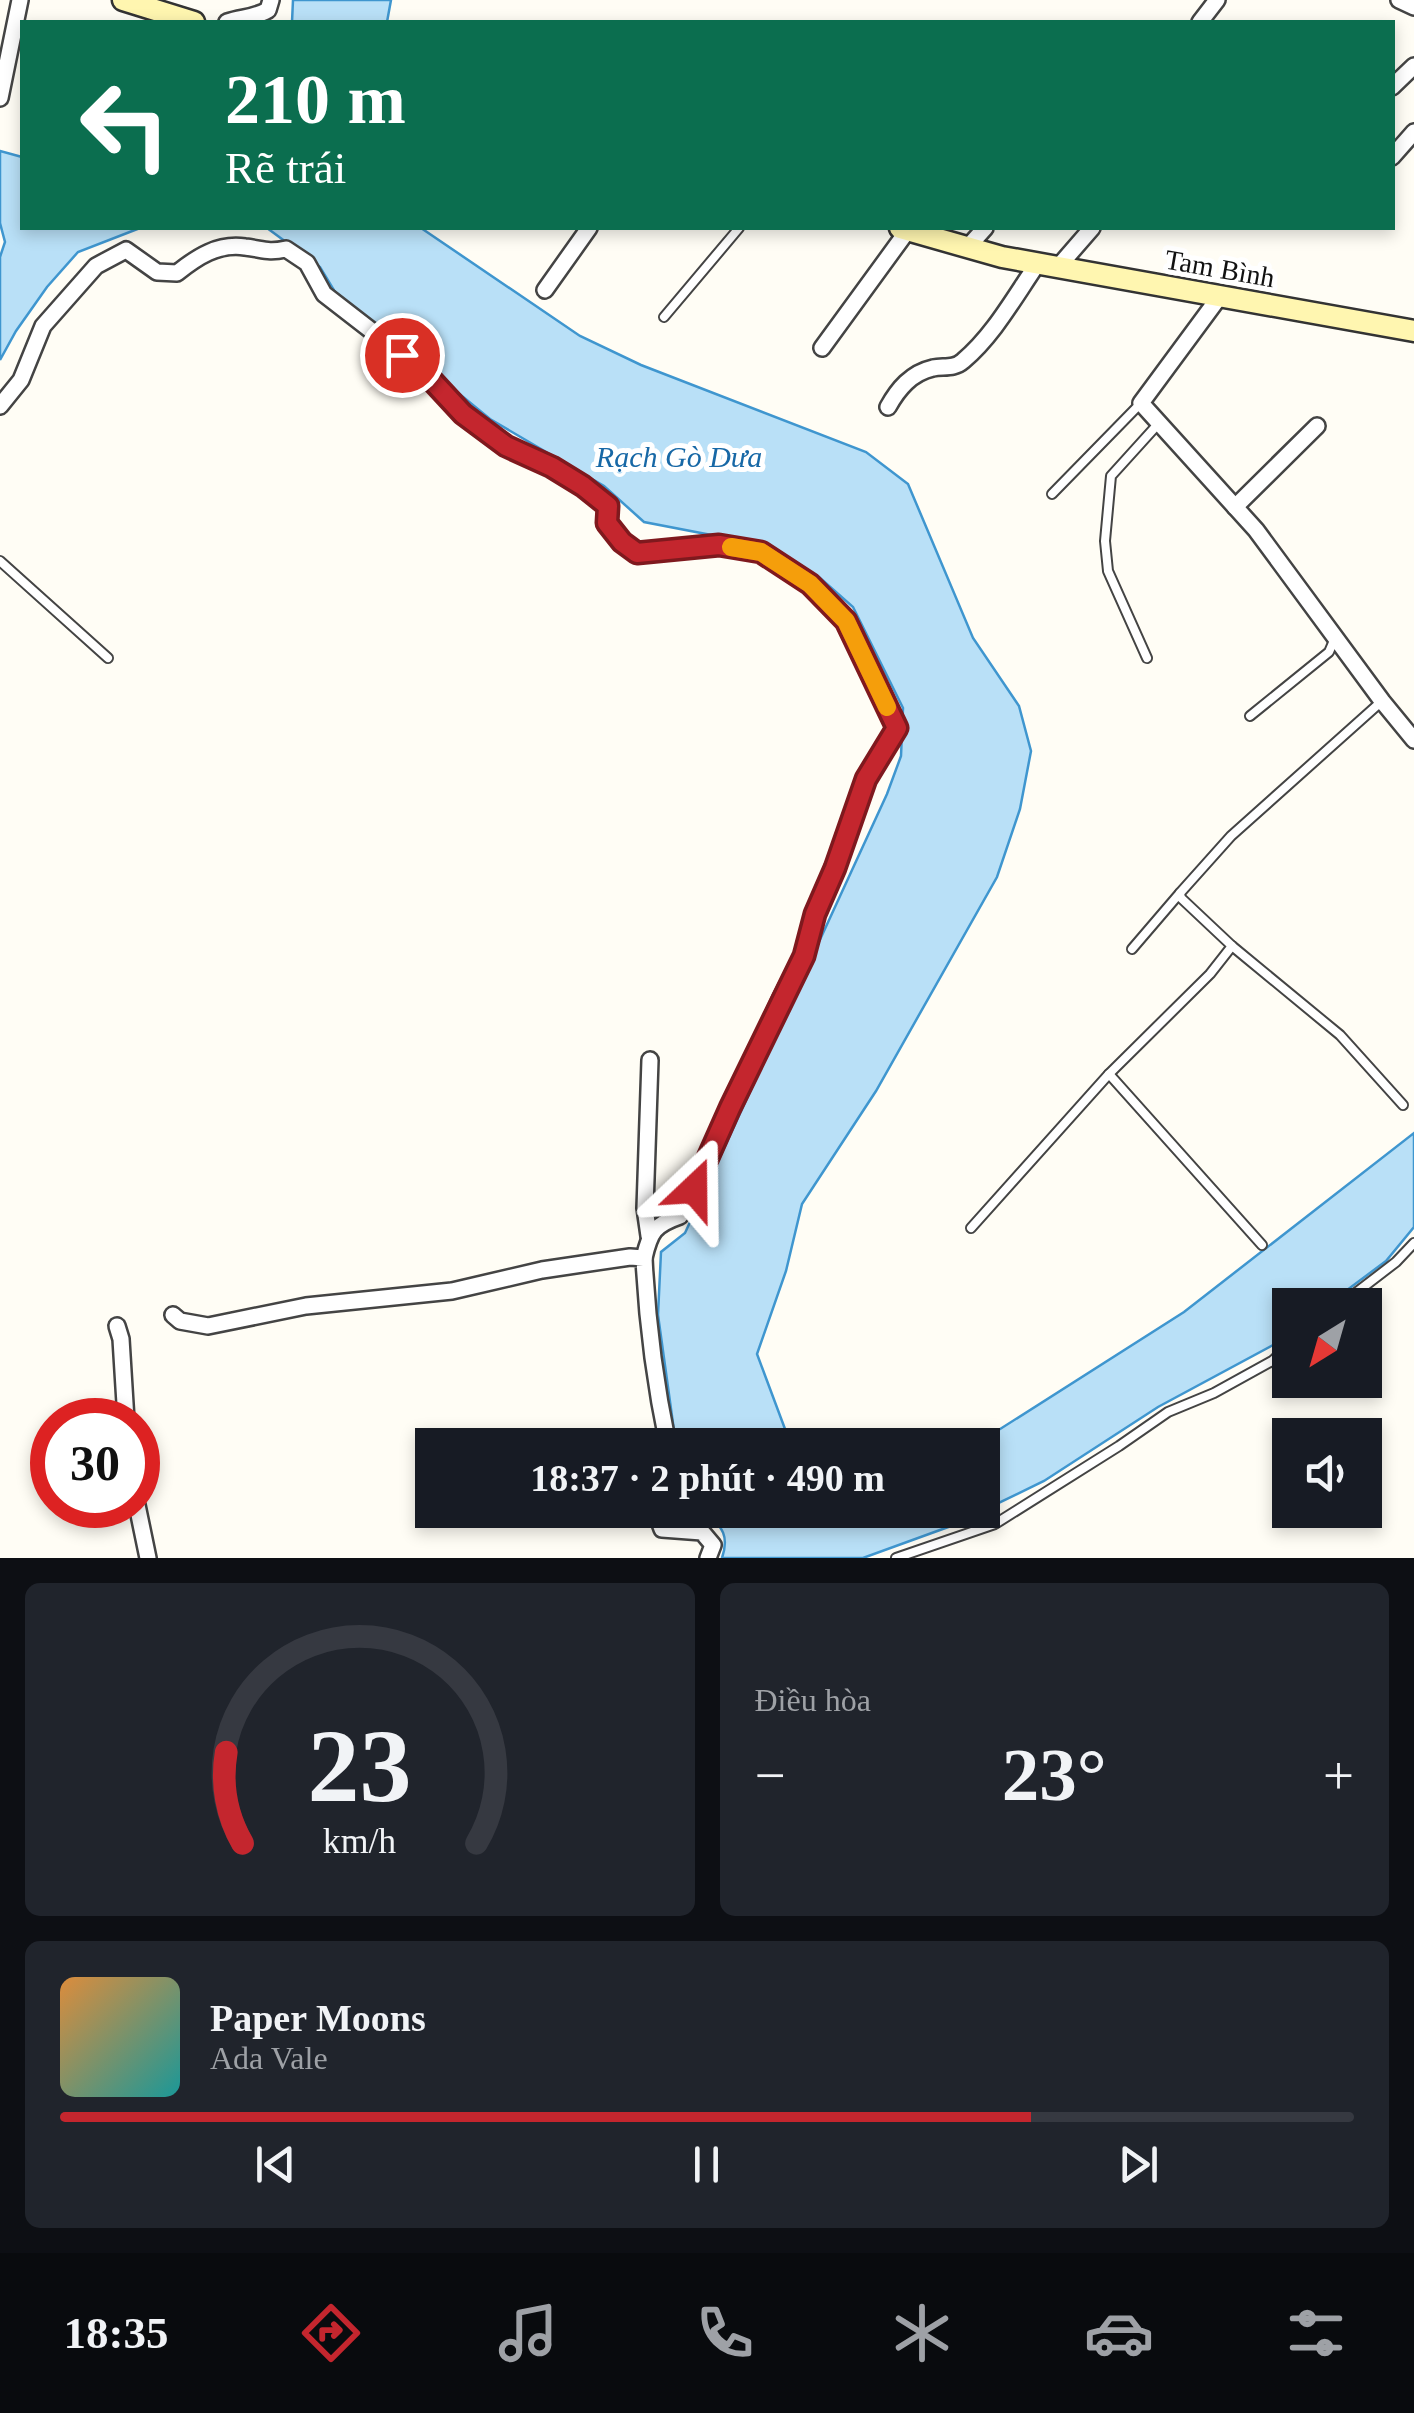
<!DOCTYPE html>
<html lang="vi">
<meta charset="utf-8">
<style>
body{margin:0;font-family:Georgia,serif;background:#20242c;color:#f1f3f6;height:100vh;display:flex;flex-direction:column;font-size:38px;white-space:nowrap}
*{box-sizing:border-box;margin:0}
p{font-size:32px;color:#9ea1a6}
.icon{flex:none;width:55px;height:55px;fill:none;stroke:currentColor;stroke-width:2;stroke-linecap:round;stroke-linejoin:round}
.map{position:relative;height:1558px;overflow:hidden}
.details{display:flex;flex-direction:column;gap:25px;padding:25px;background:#0d0f14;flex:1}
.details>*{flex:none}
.banner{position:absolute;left:20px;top:20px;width:1375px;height:210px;border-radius:0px;box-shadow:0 5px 15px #0003;background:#0b6e4f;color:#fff;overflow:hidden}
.needle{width:65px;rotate:217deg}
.buttons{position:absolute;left:1272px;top:1288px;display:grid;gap:20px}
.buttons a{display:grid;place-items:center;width:110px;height:110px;border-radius:0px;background:#171b24;box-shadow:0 5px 15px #0003;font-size:50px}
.speed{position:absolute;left:30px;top:1398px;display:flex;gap:20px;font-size:50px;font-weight:700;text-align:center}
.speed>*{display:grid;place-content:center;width:130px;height:130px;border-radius:50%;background:#171b24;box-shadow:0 5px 15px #0003;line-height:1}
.speed .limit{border:15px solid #d22;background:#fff;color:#111}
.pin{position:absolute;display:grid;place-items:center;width:85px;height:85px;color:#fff;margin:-42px;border:5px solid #fff;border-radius:50%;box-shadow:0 2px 10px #0007}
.me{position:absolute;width:110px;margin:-55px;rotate:23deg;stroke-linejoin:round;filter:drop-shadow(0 0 8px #0008)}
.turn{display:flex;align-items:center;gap:35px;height:210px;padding:0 40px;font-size:45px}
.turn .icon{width:130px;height:130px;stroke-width:2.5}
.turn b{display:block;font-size:70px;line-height:85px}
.big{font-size:75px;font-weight:800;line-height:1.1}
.details .widget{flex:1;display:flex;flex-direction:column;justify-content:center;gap:15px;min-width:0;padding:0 35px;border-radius:15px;background:#20242c}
.details .dial{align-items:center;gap:0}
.dial svg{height:260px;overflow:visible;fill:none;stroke:#363941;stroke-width:7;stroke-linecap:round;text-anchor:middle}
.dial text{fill:#f1f3f6;stroke:none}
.song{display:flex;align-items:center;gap:30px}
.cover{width:120px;height:120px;border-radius:15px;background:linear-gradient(135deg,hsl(30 70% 55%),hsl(180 70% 35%))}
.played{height:10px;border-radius:5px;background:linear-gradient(90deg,#c4262e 75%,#363941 75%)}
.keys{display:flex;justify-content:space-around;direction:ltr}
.heat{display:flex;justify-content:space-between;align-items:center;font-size:55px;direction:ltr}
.details .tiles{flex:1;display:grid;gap:25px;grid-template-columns:1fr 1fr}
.widget:last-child{grid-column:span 2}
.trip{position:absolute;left:415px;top:1428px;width:585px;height:100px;border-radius:0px;background:#171b24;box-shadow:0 5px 15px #0003;font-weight:800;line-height:100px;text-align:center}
.dock{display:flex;height:160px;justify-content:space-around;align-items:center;background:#090b0e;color:#9ea1a6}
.dock .icon{width:70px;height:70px}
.dock .current{color:#c4262e}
.dock b{font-size:45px;color:#f1f3f6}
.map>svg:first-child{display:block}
.water{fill:#b9e0f7;stroke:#3f96cf;stroke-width:2.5}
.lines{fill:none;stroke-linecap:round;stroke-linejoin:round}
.service-casing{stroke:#444;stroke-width:12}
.minor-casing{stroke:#444;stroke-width:20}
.secondary-casing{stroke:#333;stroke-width:25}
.service{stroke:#fff;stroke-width:8}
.minor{stroke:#fff;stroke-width:15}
.secondary{stroke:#fff6b0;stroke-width:20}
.route-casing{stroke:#7f191e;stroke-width:25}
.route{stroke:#c4262e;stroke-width:18}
.slow{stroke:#f59e0b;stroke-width:18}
.labels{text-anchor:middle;stroke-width:10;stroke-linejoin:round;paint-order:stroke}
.street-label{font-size:28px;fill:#111;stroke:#fff}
.water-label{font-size:30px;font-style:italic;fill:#1768a6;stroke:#fff}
</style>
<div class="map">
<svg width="1414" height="1558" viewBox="0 0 1414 1558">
<rect width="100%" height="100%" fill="#fffdf5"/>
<g class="water">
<polygon points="293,0 391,0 387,22 292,22"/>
<polygon points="0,151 22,157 22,228 140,228 78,252 47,287 16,331 0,360 0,257 5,242 0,223"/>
<polygon points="267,228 421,228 580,336 641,365 866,452 908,484 973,638 1019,706 1031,751 1020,809 997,877 876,1091 802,1204 786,1271 757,1354 791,1445 676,1445 658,1315 661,1252 685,1233 887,794 901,756 903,708 853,607 819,577 789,558 758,544 644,522 604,486 490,419 335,292 320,267"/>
<path d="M1414 1133V1227L1386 1261 1327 1305H1290V1333L1275 1344 1158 1407 1044 1481 951 1526 863 1558H722C730 1534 721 1527 705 1510H982V1445H969L986 1438 1184 1312Z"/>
</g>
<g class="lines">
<defs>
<g id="service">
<polyline points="664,317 739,228"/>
<polyline points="1052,494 1141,403"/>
<polyline points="0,561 108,658"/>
<polyline points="1147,658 1108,571 1105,541 1111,476 1159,423"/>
<polyline points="1382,701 1231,836 1180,893 1181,898 1232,946 1340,1035 1403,1105"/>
<polyline points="1250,716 1329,652 1335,638"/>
<polyline points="1132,949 1180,893"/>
<polyline points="1109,1074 1262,1245"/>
<polyline points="971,1228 1109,1074 1210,974 1232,946"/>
<polyline points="1340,1305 1396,1262 1414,1243"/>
<polyline points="896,1558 995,1524 1119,1446 1168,1412 1214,1393 1272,1361 1290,1346"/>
</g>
<g id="minor">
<polyline points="1399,0 1414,7"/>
<path d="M227 22C242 17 254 18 268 10L271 0"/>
<polyline points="1200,22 1217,0"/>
<polyline points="1392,87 1414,66"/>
<polyline points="0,98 20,0"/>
<polyline points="1392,157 1414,132"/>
<polyline points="967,248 985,228"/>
<polyline points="1059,266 1092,228"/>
<polyline points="545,290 589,228"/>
<polyline points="1220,296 1141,403 1256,530 1382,701 1414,740"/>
<polyline points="822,348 908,230"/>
<path d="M0 406 21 380 43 326 96 266 126 250 157 272 177 273C197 257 218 243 245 247 263 249 267 253 286 249L307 263 324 294 426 373 463 414 506 446 552 467 583 486 608 506 607 523 621 541 637 553 719 545 761 552 810 584 846 621 897 728 866 779 835 868 815 914 803 956 781 998 694 1189 680 1216C654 1225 650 1232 644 1258"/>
<path d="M888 407C898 389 911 373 933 368 944 366 954 369 963 361 994 335 1015 296 1038 263"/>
<polyline points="1235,507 1317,426"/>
<polyline points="649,1236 645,1208 650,1060"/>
<path d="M173 1315 180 1321 208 1326 306 1306 452 1291 542 1270 630 1257 644 1258C647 1321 655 1383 668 1445"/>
<polyline points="117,1326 121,1339 126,1420"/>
<polyline points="137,1505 148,1558"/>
<polyline points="655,1510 662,1529 702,1532 713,1545 708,1558"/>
</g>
<g id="secondary">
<polyline points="123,0 194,22"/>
<polyline points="900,228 1002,257 1414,331"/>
</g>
</defs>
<use href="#service" class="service-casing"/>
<use href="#minor" class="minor-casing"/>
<use href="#secondary" class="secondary-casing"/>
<use href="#service" class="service"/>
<use href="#minor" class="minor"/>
<use href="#secondary" class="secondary"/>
</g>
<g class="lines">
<defs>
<polyline id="route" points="402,355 426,374 463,414 506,446 552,467 583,486 608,506 607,523 622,542 637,553 719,545 761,552 810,584 846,621 897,728 866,779 835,868 815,914 804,956 730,1108 694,1189"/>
</defs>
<use href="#route" class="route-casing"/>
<use href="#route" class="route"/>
<polyline class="slow" points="731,547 761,552 810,584 846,621 887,707"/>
</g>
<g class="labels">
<g class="street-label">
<text transform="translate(1220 268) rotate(10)" y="10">Tam Bình</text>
</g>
<g class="water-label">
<text x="679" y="467">Rạch Gò Dưa</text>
</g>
</g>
</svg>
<div class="buttons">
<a><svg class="needle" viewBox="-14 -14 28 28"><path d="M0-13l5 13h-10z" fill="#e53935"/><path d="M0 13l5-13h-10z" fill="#9ea1a6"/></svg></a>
<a><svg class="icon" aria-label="sound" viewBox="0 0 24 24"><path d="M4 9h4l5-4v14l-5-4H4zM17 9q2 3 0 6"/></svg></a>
</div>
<div class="speed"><div class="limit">30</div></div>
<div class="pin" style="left:402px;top:355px;background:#d93025"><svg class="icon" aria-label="arrive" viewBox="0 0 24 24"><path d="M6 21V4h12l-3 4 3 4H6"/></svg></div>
<svg class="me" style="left:694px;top:1189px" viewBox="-20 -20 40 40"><path d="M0-17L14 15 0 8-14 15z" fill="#c4262e" stroke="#fff" stroke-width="4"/></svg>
<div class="trip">18:37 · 2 phút · 490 m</div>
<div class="banner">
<div class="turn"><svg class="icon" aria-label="left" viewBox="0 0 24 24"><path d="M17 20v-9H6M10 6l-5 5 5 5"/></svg><div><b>210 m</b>Rẽ trái</div></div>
</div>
</div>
<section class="details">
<div class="tiles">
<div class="widget dial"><svg viewBox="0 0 100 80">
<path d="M14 69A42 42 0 1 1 86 69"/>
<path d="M14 69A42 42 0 0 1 9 41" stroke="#c4262e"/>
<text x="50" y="56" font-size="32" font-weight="700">23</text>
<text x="50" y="72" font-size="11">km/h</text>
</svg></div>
<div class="widget"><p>Điều hòa</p>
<div class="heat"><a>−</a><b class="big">23°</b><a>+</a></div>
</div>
<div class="widget">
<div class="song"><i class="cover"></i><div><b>Paper Moons</b><p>Ada Vale</p></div></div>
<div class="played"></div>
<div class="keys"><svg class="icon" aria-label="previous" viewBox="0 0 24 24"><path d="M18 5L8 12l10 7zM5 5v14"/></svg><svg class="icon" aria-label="pause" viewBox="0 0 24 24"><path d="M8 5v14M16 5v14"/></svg><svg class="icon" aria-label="next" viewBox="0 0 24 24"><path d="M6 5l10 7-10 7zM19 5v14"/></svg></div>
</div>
</div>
</section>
<nav class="dock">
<b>18:35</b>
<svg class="icon current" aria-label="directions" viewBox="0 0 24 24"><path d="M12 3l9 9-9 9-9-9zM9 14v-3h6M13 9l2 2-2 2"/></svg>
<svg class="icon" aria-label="music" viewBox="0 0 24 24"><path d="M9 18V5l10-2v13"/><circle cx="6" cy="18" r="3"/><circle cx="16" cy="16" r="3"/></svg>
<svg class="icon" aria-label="phone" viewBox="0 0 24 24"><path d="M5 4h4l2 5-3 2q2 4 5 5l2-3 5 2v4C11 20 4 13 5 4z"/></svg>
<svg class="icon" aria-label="climate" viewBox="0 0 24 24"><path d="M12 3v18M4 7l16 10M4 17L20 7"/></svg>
<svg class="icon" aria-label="car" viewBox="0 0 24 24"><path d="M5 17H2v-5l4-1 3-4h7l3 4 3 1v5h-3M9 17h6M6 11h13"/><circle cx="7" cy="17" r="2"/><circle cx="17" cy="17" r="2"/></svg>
<svg class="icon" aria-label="filters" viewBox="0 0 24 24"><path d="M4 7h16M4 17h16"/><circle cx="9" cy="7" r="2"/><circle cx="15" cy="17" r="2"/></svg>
</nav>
